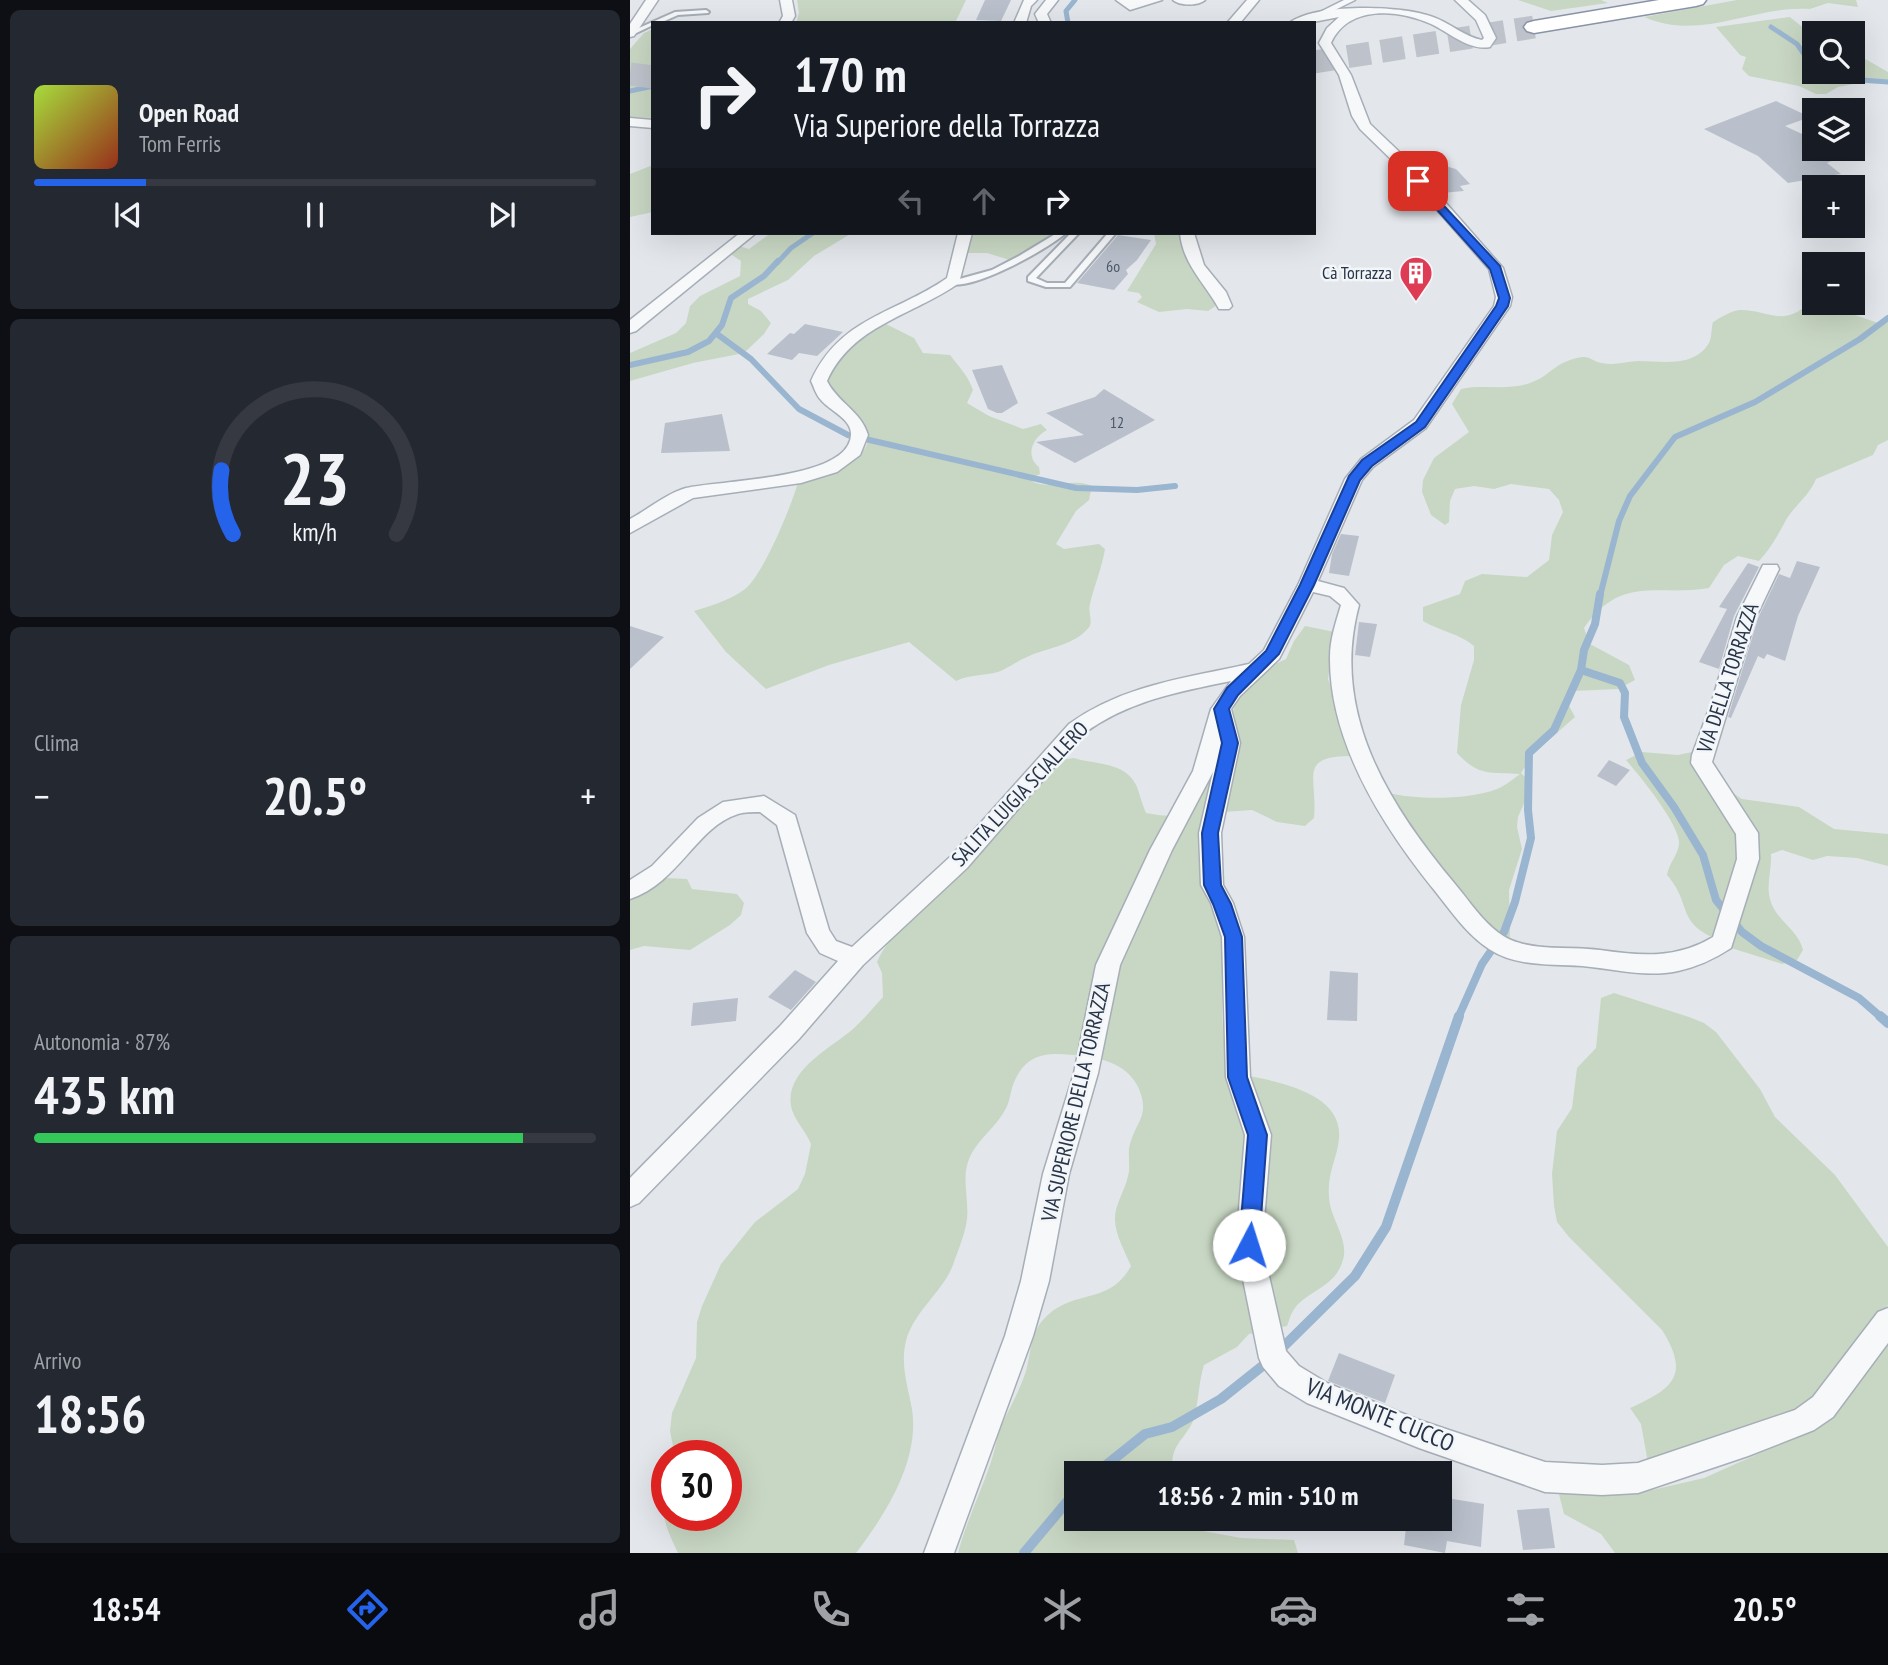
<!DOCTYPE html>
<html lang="it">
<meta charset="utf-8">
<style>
body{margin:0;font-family:"PT Sans Narrow",sans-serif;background:#242831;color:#f1f3f6;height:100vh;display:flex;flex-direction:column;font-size:26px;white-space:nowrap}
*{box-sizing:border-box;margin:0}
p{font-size:23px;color:#9ea1a6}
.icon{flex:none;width:38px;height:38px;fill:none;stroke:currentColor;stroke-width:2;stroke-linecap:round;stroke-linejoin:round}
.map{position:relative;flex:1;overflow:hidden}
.sheet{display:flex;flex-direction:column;gap:10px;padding:10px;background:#0d0f14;width:630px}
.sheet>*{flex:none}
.top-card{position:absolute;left:21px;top:21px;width:665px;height:214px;border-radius:0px;box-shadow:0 7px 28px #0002;background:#171b24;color:#f1f3f6;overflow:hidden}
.controls{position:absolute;left:1172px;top:21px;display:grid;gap:14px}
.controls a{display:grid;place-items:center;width:63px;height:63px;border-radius:0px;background:#171b24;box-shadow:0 7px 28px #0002;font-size:35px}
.speed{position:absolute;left:21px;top:1440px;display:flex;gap:14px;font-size:35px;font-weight:700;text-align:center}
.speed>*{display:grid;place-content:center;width:91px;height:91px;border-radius:50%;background:#171b24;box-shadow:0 7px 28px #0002;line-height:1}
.speed .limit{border:10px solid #d22;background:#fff;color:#111}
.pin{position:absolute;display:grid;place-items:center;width:60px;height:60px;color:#fff;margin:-30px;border-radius:14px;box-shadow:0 4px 10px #0006}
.me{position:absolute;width:77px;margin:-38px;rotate:5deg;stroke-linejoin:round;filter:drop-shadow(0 0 5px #0008)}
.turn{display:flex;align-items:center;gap:24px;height:147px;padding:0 28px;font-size:32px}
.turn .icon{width:91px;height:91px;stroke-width:2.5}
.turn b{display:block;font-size:49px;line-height:60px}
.lanes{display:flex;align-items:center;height:66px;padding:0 28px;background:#0003;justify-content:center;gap:35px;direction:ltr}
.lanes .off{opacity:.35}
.big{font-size:52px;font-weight:700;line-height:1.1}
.sheet .tile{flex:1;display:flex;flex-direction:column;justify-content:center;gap:10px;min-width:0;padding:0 24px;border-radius:10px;background:#242831}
.sheet .dial{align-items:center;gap:0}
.dial svg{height:182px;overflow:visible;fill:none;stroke:#363941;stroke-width:7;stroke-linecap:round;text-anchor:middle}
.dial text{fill:#f1f3f6;stroke:none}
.song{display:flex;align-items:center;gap:21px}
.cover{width:84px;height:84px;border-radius:10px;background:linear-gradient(135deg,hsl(80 70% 55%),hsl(10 70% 35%))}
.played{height:7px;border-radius:4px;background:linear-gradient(90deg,#2563eb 20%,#363941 20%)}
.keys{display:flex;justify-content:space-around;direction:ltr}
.heat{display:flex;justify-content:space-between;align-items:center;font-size:38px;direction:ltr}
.charge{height:10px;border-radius:5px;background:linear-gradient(90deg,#34c759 87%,#363941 0)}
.trip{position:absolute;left:434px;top:1461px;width:388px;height:70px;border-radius:0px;background:#171b24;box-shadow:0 7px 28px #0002;font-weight:700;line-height:70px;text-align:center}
.menu{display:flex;height:112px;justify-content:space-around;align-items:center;background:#090b0e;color:#9ea1a6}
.menu .icon{width:49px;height:49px}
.menu .on{color:#2563eb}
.menu b{font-size:32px;color:#f1f3f6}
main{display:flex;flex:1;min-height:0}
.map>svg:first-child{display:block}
.green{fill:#c8d7c3}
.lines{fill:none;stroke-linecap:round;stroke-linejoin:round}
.stream-far3{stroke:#9ab5d0;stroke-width:5}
.stream-far2{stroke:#9ab5d0;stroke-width:6}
.stream-far1{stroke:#9ab5d0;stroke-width:8}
.stream{stroke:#9ab5d0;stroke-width:10}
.building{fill:#b9c0cb}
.motorway-tunnel{stroke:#bec3cb;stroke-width:23;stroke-dasharray:23 11;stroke-linecap:butt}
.service-casing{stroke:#a7aeb7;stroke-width:4}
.pedestrian-casing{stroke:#a7aeb7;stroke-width:3}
.minor-casing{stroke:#a7aeb7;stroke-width:3}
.motorway-casing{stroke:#8894a5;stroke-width:3}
.service{fill:#f6f8fa;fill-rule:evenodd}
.pedestrian{fill:#f6f8fa;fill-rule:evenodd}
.minor{fill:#f6f8fa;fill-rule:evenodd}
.motorway{fill:#fff;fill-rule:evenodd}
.route{fill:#2563eb;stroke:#184099;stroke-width:2}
.labels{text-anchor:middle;stroke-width:5;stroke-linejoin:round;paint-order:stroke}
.far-number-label{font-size:16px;fill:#4c5768}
.far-poi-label{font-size:18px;fill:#283447;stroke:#f3f6f9;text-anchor:end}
.street-label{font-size:21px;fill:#283447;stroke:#f3f6f9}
.near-street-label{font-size:24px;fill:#283447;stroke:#f3f6f9}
</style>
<main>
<section class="sheet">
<div class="tile">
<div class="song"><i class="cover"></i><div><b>Open Road</b><p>Tom Ferris</p></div></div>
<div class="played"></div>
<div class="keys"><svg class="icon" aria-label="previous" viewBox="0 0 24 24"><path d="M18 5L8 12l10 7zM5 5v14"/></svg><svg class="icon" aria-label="pause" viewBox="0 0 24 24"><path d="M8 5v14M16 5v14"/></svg><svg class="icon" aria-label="next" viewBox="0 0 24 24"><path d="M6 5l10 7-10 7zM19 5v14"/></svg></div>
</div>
<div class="tile dial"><svg viewBox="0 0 100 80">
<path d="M14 69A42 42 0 1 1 86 69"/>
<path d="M14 69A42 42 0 0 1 9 41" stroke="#2563eb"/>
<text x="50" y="56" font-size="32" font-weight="700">23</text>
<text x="50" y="72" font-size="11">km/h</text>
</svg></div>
<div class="tile"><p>Clima</p>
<div class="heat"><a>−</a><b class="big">20.5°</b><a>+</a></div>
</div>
<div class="tile"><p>Autonomia · 87%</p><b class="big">435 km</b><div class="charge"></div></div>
<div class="tile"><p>Arrivo</p><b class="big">18:56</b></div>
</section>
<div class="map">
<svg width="1258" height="1553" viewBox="0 0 1258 1553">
<rect width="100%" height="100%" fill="#e3e7ec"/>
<g class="green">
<polygon points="167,0 336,0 325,23 166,23 169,13"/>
<polygon points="888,0 971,0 978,3 921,11"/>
<path d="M1107 0H1226L1228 7 1198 3 1180 9C1124 5 1071 42 1014 17Z"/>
<polygon points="1160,17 1176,30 1193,33 1185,33 1185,72 1223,72 1223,52 1258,72 1258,84 1229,83 1208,87 1196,94 1186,94 1169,86 1119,76 1112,69 1116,57 1110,55 1086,27"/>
<polygon points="23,29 23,118 0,117 0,49 14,33"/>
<polygon points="23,165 23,212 0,217 0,174"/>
<polygon points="141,233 222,233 184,256 158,280 118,299 118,304 131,311 141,323 134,334 114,353 63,363 0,381 0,353 46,333 56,323 60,306 70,296 110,276 111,261 99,253 109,246 119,249"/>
<polygon points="340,233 424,233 423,236 383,261 357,253 336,253"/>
<polygon points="524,233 553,233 564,271 586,294 587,305 578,311 557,309 529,312 507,302 512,297 509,293 497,291 526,244"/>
<path d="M1178 304 1196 305 1251 324 1258 315V440L1248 445 1243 455 1186 479C1179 496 1165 505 1156 520 1148 535 1141 548 1129 561L1108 556 1094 565 1079 588C1027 597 992 574 954 628L960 644 999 665 1005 680 988 689 943 691 937 702 945 717 904 753 891 773 897 779 896 799 888 817 887 827 892 849 879 890 880 937 873 939 810 870 758 793C789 800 837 800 867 789 875 786 883 779 890 774 860 772 849 777 827 753L831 705 844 660V646C828 633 810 631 793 621V607L830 594 835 581 852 574 897 577 919 560 922 535 933 512 929 500 919 489 881 484 864 489 844 486 825 489 820 501 819 522 815 525 801 515 792 492 793 480 804 458 839 432 822 404 831 389C853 384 878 391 900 383 921 376 923 362 952 357 960 356 964 362 972 363 985 366 997 361 1009 361 1032 361 1064 368 1079 343 1082 338 1081 328 1083 322 1090 318 1100 311 1109 310 1137 309 1152 328 1178 304Z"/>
<path d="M256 324 284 338 293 353 320 355C329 367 338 375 343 390L337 403 359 416 393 429 411 424 417 430C402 438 395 456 409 467L410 474 401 478 403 482C424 490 443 477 462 486L459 500 446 511 426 544 434 549 469 544 475 549C472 568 464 586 460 604 458 611 462 618 460 626 445 646 418 647 397 657 387 661 379 668 368 672 354 676 340 674 326 681L279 642 199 665 136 689 96 652 64 611C81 606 100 600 115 589 133 575 162 505 168 482 190 474 262 456 230 422 211 401 205 405 194 375L233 333Z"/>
<path d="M675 626 705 632 698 679 725 756C666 755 688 777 684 818L675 826 647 822 622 810 593 812 608 737 603 711 606 701 614 690 639 667 656 659 664 641Z"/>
<path d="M1012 752 1048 755 1062 752C1070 777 1089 796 1102 818 1124 855 1099 902 1087 939 1046 923 1062 903 1037 875 1039 863 1048 855 1049 844 1051 826 1009 775 996 760Z"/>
<path d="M444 758C465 765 496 761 507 787 510 795 512 804 516 813 532 816 543 817 559 813L585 768 573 867 578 898 593 934 592 1015 596 1071C633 1080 714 1087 709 1139 707 1159 697 1173 699 1197 700 1220 721 1240 712 1263 703 1289 675 1291 663 1311 660 1315 659 1322 657 1326L619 1334 607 1347 574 1365C569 1381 569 1397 565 1414 561 1437 536 1444 544 1473L446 1474V1519H557L573 1531 611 1538 664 1540 668 1553H328C336 1522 351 1492 361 1462 366 1448 367 1433 374 1420 382 1404 390 1389 396 1371 401 1353 400 1336 412 1321 441 1287 479 1307 501 1266 495 1252 486 1236 485 1221 484 1205 495 1191 498 1176 501 1166 497 1154 500 1144 506 1121 520 1116 509 1089 499 1066 476 1059 453 1056 421 1052 396 1050 383 1085 380 1093 380 1102 375 1110 365 1129 345 1141 338 1162 332 1180 339 1200 337 1219 335 1235 328 1250 323 1265 312 1293 284 1311 276 1341 270 1365 278 1386 282 1409 290 1460 256 1514 226 1553H48C36 1528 28 1511 37 1484V1516H96V1456H45L40 1431 42 1413 66 1358 67 1322 72 1306 91 1264 125 1222 168 1189 175 1174 181 1144C176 1131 163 1119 161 1106 155 1070 201 1048 223 1029 234 1019 243 1008 253 997L252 973 247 962C256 940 280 918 300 904L297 897 430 760Z"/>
<path d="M1098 790 1112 799 1169 807 1204 829 1258 834V866L1227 858 1197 856 1183 860 1152 850 1141 854C1142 869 1136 885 1140 899 1145 920 1168 929 1173 950L1167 960 1152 964 1101 948 1100 941 1119 874Z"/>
<polygon points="37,878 57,879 62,889 107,894 114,903 111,915 100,925 60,950 14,946 0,950 0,895"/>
<path d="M984 993 1059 1017 1074 1023 1086 1032 1130 1089 1145 1117 1205 1175 1258 1247V1305L1247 1315 1190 1397 1154 1416 1018 1463 1011 1424 1000 1408C1042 1389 1061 1376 1032 1330L939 1237 927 1222 924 1206 922 1174 927 1131 942 1108 947 1068 966 1048 971 998Z"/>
<polygon points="1258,1340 1258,1553 985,1553 971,1534 934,1514 929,1494 1009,1493 1074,1478 1139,1449 1189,1423"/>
</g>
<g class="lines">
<g class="stream-far3">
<polyline points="438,23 436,11 445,0"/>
<polyline points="1141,27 1167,44 1185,70"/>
<polyline points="1186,72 1206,78 1258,82"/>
<polyline points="0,91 23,86"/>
<polyline points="147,263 161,248 183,233"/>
</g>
<g class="stream-far2">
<polyline points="87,334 121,359 169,409 218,435 446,488 507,490 545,486"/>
<polyline points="0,365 58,352 79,341 92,325 101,298 134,276 148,261"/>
<polyline points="970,596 989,521 1000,496 1045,437 1125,402 1230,339 1258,318"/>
</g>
<g class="stream-far1">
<polyline points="951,670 990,683 995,693 994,717 1012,763 1044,807 1073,855 1086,900 1112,932 1131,946 1229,998 1252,1018"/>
<polyline points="828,1018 852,964 874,932 885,902 901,838 898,810 899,753 924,730 951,670 954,650 965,624 970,594"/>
</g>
<g class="stream">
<polyline points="1250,1016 1258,1023"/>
<polyline points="649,1351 725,1276 756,1227 829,1016"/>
<polyline points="465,1474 515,1434 542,1427 591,1399 640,1360"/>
<polyline points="394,1553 446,1491"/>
</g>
</g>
<g class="building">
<polygon points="355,0 381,0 371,21 346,20"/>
<polygon points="1146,101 1180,117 1155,126 1185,140 1185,149 1229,149 1197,163 1211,174 1158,183 1128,156 1074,129"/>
<polygon points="800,162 826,169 840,184 830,186 834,191 811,193 791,171"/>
<polygon points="488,235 521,240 507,260 496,270 498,274 484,290 447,283"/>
<polygon points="175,324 213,332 187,356 169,353 162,360 137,354 160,333 164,334"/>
<polygon points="372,365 388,403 372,413 367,413 358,409 342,370"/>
<polygon points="474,389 525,420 445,463 406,442 454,435 416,413 465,397"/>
<polygon points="92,414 100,451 31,453 35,423"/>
<polygon points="711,534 729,536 719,576 699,573 702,554"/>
<polygon points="1167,561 1190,567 1168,616 1155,661 1137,654 1134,659 1128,656 1101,718 1098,717 1128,618 1149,574 1160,578"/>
<polygon points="1118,563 1129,567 1104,616 1089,669 1069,662 1097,609 1089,607"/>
<polygon points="729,622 747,624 740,657 725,655"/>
<polygon points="0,626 34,637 0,669"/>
<polygon points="979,760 1000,770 986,786 967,776"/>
<polygon points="165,970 186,982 161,1010 138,997"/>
<polygon points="700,971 728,973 727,1021 697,1020"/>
<polygon points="108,998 106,1021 61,1026 63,1003"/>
<polygon points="709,1353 765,1375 755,1403 698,1381"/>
<polygon points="810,1497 854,1504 851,1547 817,1541 815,1553 774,1545 777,1519 810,1519"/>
<polygon points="919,1508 925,1548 893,1550 887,1510"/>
</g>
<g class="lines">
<g class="motorway-tunnel">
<polyline points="684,62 904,27"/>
<polyline points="0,74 23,77"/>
</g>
<defs>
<g id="service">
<polygon points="76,10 79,12 78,13 48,15 30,23 23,23 23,25 0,36 0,32 45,12"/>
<path d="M427 233H436C416 250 339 294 315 283L362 270 389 256Z"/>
<polygon points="441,233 449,233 406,278 417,283 435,283 478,233 486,233 440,287 416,287 398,281 398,277"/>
</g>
<polygon id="pedestrian" points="714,0 725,0 689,18 682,16"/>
<g id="minor">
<polygon points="16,0 28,0 4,36 0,37 0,24"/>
<polygon points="150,0 162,0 165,16 161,23 149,23 153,16"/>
<polygon points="394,0 407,0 401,6 396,23 384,23"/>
<polygon points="416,0 428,0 417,14 421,23 409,23 405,14"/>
<polygon points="486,0 532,0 500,10"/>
<path d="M543 0H575C568 6 550 6 543 0Z"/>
<polygon points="617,0 629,0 610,23 597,23"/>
<path d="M825 0H838L855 15 866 38 860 47C839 51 820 33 801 24 768 9 718 5 701 43L721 75 740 124 780 162 873 268 882 297 880 306 796 428 743 467 732 480 688 581 714 588 729 605C700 712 758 804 825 884 841 903 858 930 881 940 907 951 942 946 970 950 1011 956 1047 959 1083 937L1107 859 1106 834 1061 763 1062 755 1082 701 1107 617 1133 565H1147L1149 569 1126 617 1082 762 1128 833 1129 859 1101 948C1084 959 1067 967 1048 971 1016 978 984 969 952 966 922 964 886 967 859 949 837 935 821 911 805 891 753 827 699 743 700 657 700 639 706 622 711 605L700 596 683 592 649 659 610 696 601 709 610 743 591 833 593 885 603 903 614 937 620 1077 641 1135 632 1245 656 1351 669 1366 697 1383 789 1420 915 1462 972 1465 1008 1463 1165 1410 1183 1397 1248 1312 1258 1308V1343L1203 1417 1184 1430 1118 1456 1008 1493 972 1495 915 1492 789 1448 677 1403 649 1386 633 1367 629 1358 606 1245 615 1135 596 1077 592 937 581 903 571 885 569 833 583 772 542 850 490 965 468 1073 439 1174 419 1281 403 1336 324 1553H294L375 1336 391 1281 413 1174 444 1073 466 965 520 850 563 771 581 709 601 681C547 692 498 701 453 734L337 868 233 965 169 1039 9 1203 0 1207V1178L151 1025 208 961 190 953 177 933 147 825 130 812C123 812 115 812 108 814 66 827 49 883 0 899V880L22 866 68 818 93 802 134 796 165 815 199 930 206 941 222 947 321 856 439 724C493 685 556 678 619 664L634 650 668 585 715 479 731 459 784 420 864 306 866 297 859 269 770 168 730 129 722 116 709 75 689 43 697 28 709 17 678 23H659C686 3 772 5 803 17 820 23 835 37 852 40L854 38 846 20Z"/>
<polygon points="0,118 23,120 23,128 0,126"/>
<polygon points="110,233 126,233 6,331 0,333 0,320"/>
<path d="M328 233H342L329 283C282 316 222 325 197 381 208 403 231 411 238 435L230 455 207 472 171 483 63 498 0 533V519C17 510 37 493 56 488 89 480 219 480 221 435 222 419 200 411 191 400 186 395 184 387 181 381 210 317 265 314 317 278Z"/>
<path d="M550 233H564L574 265 596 292 602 306 599 309H589C575 283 553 265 550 233Z"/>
</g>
<polygon id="motorway" points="1029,0 1076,0 1073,4 1066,6 904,33 897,31 894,27 897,23 904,21"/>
</defs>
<use href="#service" class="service-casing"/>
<use href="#pedestrian" class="pedestrian-casing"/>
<use href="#minor" class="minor-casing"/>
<use href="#motorway" class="motorway-casing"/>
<use href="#service" class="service"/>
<use href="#pedestrian" class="pedestrian"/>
<use href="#minor" class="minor"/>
<use href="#motorway" class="motorway"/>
</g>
<polygon class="route" points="788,178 870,266 880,298 878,306 795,427 742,466 730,480 684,585 649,654 608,695 599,709 608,743 588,833 591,885 601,904 612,937 617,1077 637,1135 629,1245 626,1251 619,1254 612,1251 609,1245 618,1135 598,1077 595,937 583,904 574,885 572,833 592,743 584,709 597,688 636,651 670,585 719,476 732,460 786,422 866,306 869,298 860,269 784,184 783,181"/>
<defs>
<symbol id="building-pin" viewBox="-11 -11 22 30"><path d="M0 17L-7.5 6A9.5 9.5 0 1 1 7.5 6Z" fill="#de3b55" stroke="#f3f6f9"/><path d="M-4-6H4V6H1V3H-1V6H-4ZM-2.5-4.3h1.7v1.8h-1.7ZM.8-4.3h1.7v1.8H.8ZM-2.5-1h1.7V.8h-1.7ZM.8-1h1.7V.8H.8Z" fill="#fff"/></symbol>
</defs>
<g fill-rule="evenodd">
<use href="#building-pin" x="767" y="254" width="38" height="52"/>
</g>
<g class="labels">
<g class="far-number-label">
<text x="483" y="272">6o</text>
<text x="487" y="428">12</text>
</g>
<g class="far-poi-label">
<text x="762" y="279">Cà Torrazza</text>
</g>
<g class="street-label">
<text transform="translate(1098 678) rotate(-72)" y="7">VIA DELLA TORRAZZA</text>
<text transform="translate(390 794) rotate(-47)" y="7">SALITA LUIGIA SCIALLERO</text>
<text transform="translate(446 1102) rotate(-77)" y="7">VIA SUPERIORE DELLA TORRAZZA</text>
</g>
<g class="near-street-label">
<text transform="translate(750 1415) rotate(22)" y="8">VIA MONTE CUCCO</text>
</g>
</g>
</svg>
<div class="controls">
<a><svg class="icon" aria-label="search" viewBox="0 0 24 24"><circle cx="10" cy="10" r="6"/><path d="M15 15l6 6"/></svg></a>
<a><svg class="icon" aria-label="layers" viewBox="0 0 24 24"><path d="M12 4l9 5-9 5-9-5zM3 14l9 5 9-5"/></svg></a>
<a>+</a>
<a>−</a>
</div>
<div class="speed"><div class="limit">30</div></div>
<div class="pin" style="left:788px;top:181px;background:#d93025"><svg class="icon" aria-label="arrive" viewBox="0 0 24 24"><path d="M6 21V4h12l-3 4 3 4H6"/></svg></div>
<svg class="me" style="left:619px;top:1245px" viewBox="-20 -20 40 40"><circle r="19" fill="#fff"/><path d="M0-13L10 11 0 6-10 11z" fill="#2563eb"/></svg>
<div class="trip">18:56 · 2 min · 510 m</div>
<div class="top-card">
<div class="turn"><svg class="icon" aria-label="right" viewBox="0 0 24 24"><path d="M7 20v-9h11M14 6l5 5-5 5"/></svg><div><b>170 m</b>Via Superiore della Torrazza</div></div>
<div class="lanes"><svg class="icon off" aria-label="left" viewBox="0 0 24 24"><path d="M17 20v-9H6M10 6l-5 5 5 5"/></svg><svg class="icon off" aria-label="ahead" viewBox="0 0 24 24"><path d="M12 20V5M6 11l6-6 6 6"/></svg><svg class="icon" aria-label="right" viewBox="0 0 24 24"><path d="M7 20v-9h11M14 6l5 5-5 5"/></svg></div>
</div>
</div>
</main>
<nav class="menu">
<b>18:54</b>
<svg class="icon on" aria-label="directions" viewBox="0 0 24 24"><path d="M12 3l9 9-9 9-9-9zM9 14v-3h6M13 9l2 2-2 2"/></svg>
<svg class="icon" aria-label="music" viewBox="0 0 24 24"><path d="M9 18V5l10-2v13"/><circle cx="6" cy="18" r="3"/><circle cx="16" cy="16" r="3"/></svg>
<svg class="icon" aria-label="phone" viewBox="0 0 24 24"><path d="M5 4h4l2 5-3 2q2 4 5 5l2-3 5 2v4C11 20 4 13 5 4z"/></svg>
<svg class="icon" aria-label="climate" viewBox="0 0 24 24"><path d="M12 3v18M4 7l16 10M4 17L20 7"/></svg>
<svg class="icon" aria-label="car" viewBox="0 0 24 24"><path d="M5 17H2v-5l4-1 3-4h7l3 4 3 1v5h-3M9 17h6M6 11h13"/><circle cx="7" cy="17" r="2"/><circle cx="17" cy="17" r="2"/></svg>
<svg class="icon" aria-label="filters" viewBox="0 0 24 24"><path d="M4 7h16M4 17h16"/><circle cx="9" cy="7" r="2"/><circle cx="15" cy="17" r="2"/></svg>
<b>20.5°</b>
</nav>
